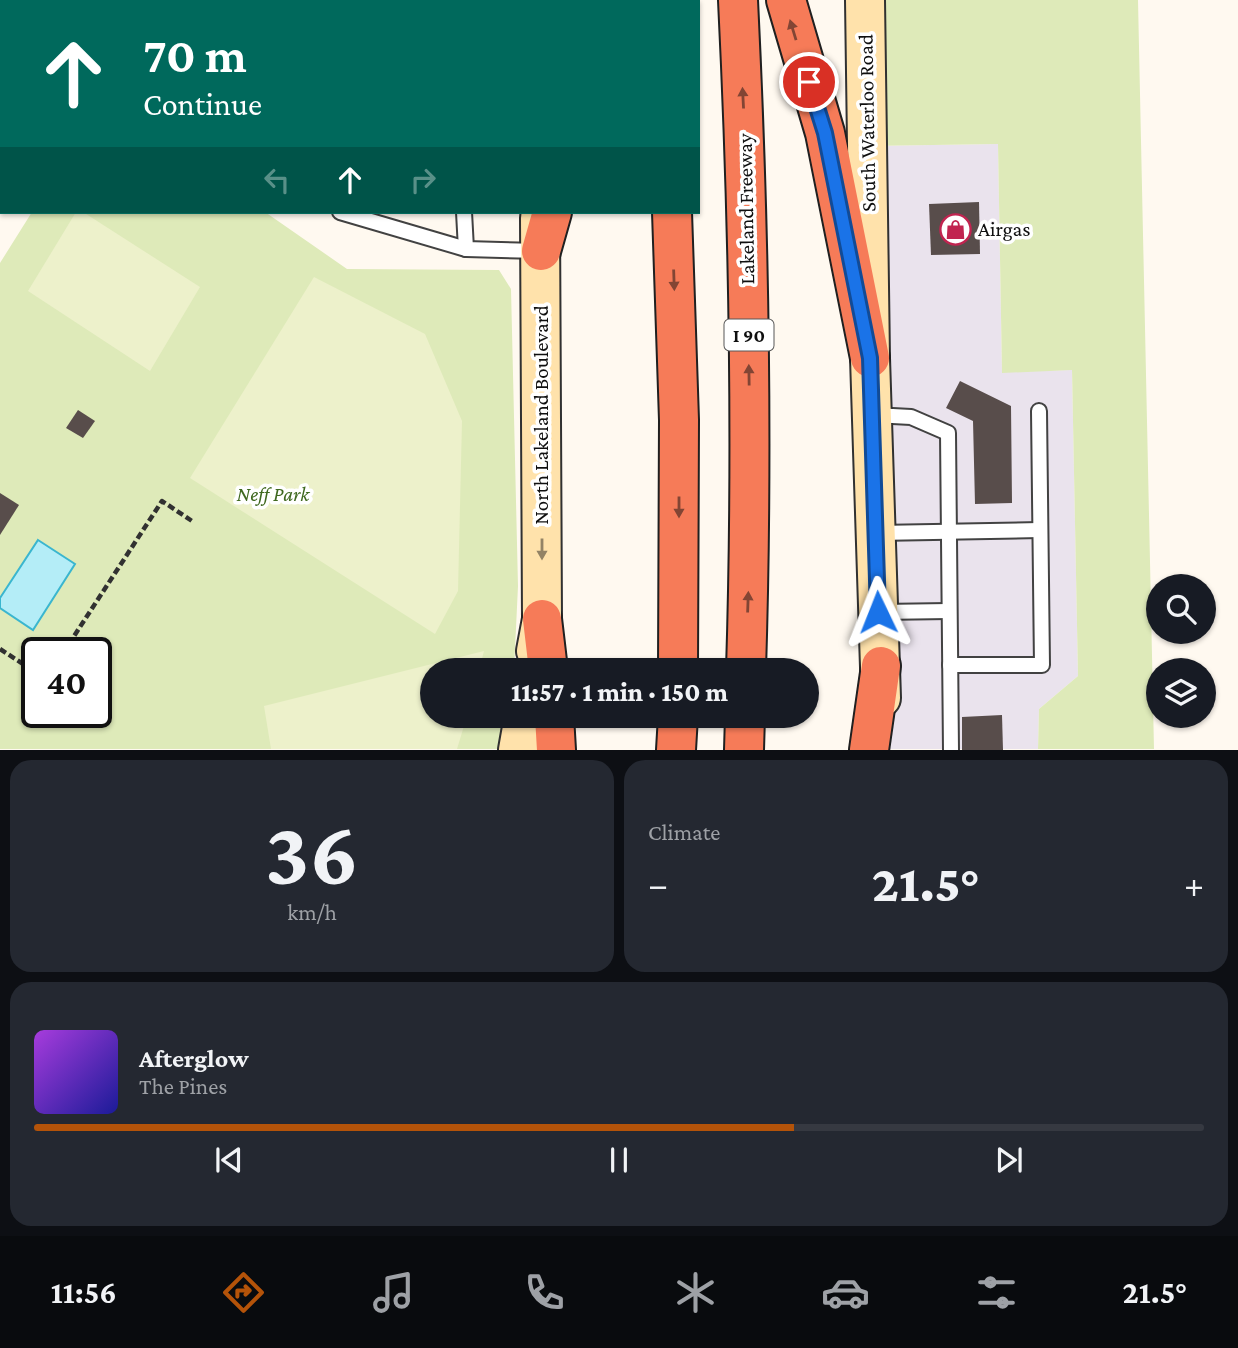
<!DOCTYPE html>
<meta charset="utf-8">
<style>
body{margin:0;font-family:"Crimson Pro",serif;background:#242831;color:#f1f3f6;height:100vh;display:flex;flex-direction:column;font-size:26px;white-space:nowrap}
*{box-sizing:border-box;margin:0}
p{font-size:23px;color:#9ea1a6}
.icon{flex:none;width:38px;height:38px;fill:none;stroke:currentColor;stroke-width:2;stroke-linecap:round;stroke-linejoin:round}
.map{position:relative;height:750px;overflow:hidden}
.drawer{display:flex;flex-direction:column;gap:10px;padding:10px;background:#0d0f14;flex:1}
.drawer>*{flex:none}
.guide{position:absolute;left:0px;top:0px;width:700px;height:214px;box-shadow:0 2px 5px #0004;background:#00695c;color:#fff;overflow:hidden}
.tools{position:absolute;left:1146px;top:574px;display:grid;gap:14px}
.tools a{display:grid;place-items:center;width:70px;height:70px;border-radius:50%;background:#171b24;box-shadow:0 2px 5px #0004;font-size:35px}
.speed{position:absolute;left:21px;top:637px;display:flex;gap:14px;font-size:35px;font-weight:700;text-align:center}
.speed>*{display:grid;place-content:center;width:91px;height:91px;border-radius:50%;background:#171b24;box-shadow:0 2px 5px #0004;line-height:1}
.speed .limit{border:4px solid #111;border-radius:10px;background:#fff;color:#111}
.pin{position:absolute;display:grid;place-items:center;width:60px;height:60px;color:#fff;margin:-30px;border:4px solid #fff;border-radius:50%;box-shadow:0 2px 7px #0007}
.me{position:absolute;width:77px;margin:-38px;rotate:358deg;stroke-linejoin:round;filter:drop-shadow(0 0 5px #0008)}
.turn{display:flex;align-items:center;gap:24px;height:147px;padding:0 28px;font-size:32px}
.turn .icon{width:91px;height:91px;stroke-width:2.5}
.turn b{display:block;font-size:49px;line-height:60px}
.lanes{display:flex;align-items:center;height:66px;padding:0 28px;background:#0003;justify-content:center;gap:35px;direction:ltr}
.lanes .off{opacity:.35}
.big{font-size:52px;font-weight:800;line-height:1.1}
.drawer .card{flex:1;display:flex;flex-direction:column;justify-content:center;gap:10px;min-width:0;padding:0 24px;border-radius:21px;background:#242831}
.drawer .dial{align-items:center;gap:0}
.dial b{font-size:91px;line-height:1}
.song{display:flex;align-items:center;gap:21px}
.cover{width:84px;height:84px;border-radius:10px;background:linear-gradient(135deg,hsl(280 70% 55%),hsl(240 70% 35%))}
.played{height:7px;border-radius:4px;background:linear-gradient(90deg,#b45309 65%,#363941 65%)}
.keys{display:flex;justify-content:space-around;direction:ltr}
.heat{display:flex;justify-content:space-between;align-items:center;font-size:38px;direction:ltr}
.drawer .tiles{flex:1;display:grid;gap:10px;grid-template-columns:1fr 1fr}
.card:last-child{grid-column:span 2}
.trip{position:absolute;left:420px;top:658px;width:399px;height:70px;border-radius:35px;background:#171b24;box-shadow:0 2px 5px #0004;font-weight:800;line-height:70px;text-align:center}
.tabs{display:flex;height:112px;justify-content:space-around;align-items:center;background:#090b0e;color:#9ea1a6}
.tabs .icon{width:49px;height:49px}
.tabs .selected{color:#b45309}
.tabs b{font-size:32px;color:#f1f3f6}
.map>svg:first-child{display:block}
.industrial{fill:#eae3ed}
.green{fill:#deeab9;fill-rule:evenodd}
.pitch{fill:#edf1cb}
.water{fill:#b4edf7;stroke:#3ab6cf;stroke-width:2}
.building{fill:#584d4b}
.lines{fill:none;stroke-linecap:round;stroke-linejoin:round}
.lane-casing{stroke:#424242;stroke-width:18}
.secondary-casing{stroke:#313131;stroke-width:42}
.highway-casing{stroke:#202020;stroke-width:42}
.path{stroke:#313131;stroke-width:4.5;stroke-dasharray:7 3.5;stroke-linecap:butt}
.lane{stroke:#fff;stroke-width:14}
.secondary{stroke:#ffe2ab;stroke-width:38}
.highway{stroke:#f67b58;stroke-width:38}
.oneway{fill:#824534}
.oneway2{fill:#938365}
.route-casing{stroke:#114b97;stroke-width:18}
.route{stroke:#1a73e8;stroke-width:12}
.labels{text-anchor:middle;stroke-width:7;stroke-linejoin:round;paint-order:stroke}
.shield{fill:#fff;stroke:#575757;stroke-width:2}
.shield-label{font-size:19px;font-weight:bold;fill:#0f0f0f}
.street-label{font-size:21px;fill:#0f0f0f;stroke:#fff}
.poi-label{font-size:21px;fill:#0f0f0f;stroke:#fff;text-anchor:start}
.park-label{font-size:21px;font-style:italic;fill:#3e681e;stroke:#fff}
</style>
<div class="map">
<svg width="1238" height="750" viewBox="0 0 1238 750">
<rect width="100%" height="100%" fill="#fff9f0"/>
<polygon class="industrial" points="998,144 1002,372 1072,370 1078,676 1039,709 1038,749 883,749 867,146"/>
<g class="green">
<polygon points="865,0 1138,0 1154,749 1038,749 1039,709 1078,676 1072,370 1002,373 998,144 867,146"/>
<path d="M32 212H265L347 269 499 270 511 289 518 586 514 670H432V716H508L500 749H0V263ZM37 653H96V712H37Z"/>
</g>
<g class="pitch">
<polygon points="76,212 83,212 200,287 150,371 28,291"/>
<polygon points="314,277 425,334 462,421 458,591 435,634 190,478"/>
<polygon points="484,651 479,670 432,670 432,716 467,716 457,749 271,749 264,706"/>
</g>
<polygon class="water" points="38,540 75,564 33,630 0,608 0,598"/>
<g class="building">
<polygon points="979,202 980,254 931,255 929,204"/>
<polygon points="960,381 1011,406 1012,503 975,504 973,421 946,408"/>
<polygon points="78,410 95,421 83,438 66,428"/>
<polygon points="0,493 19,505 0,535"/>
<polygon points="1002,715 1003,750 962,750 962,717"/>
</g>
<g class="lines">
<defs>
<g id="lane">
<polyline points="271,0 271,2"/>
<polyline points="457,0 457,2"/>
<polyline points="340,212 466,249 540,251"/>
<polyline points="464,212 466,249"/>
<polyline points="874,415 911,417 948,433 951,750"/>
<polyline points="877,533 1040,530"/>
<polyline points="880,612 949,611"/>
<polyline points="950,665 1042,665 1039,411"/>
</g>
<g id="secondary">
<polyline points="530,0 530,2"/>
<polyline points="865,0 870,358 881,698"/>
<polyline points="536,651 542,619 540,218"/>
<polyline points="518,750 524,716"/>
</g>
<g id="highway">
<polyline points="661,0 662,2"/>
<path d="M738 0C749 223 753 447 746 670"/>
<polyline points="786,0 825,133 870,358"/>
<polyline points="598,2 598,0"/>
<polyline points="672,212 679,420 678,670"/>
<polyline points="541,251 552,212"/>
<polyline points="542,619 548,670"/>
<polyline points="554,716 556,750"/>
<polyline points="676,750 678,716"/>
<polyline points="744,750 745,716"/>
<polyline points="869,750 881,666"/>
</g>
</defs>
<use href="#lane" class="lane-casing"/>
<use href="#secondary" class="secondary-casing"/>
<use href="#highway" class="highway-casing"/>
<g class="path">
<polyline points="0,649 37,673"/>
<polyline points="63,653 162,501 192,521"/>
<polyline points="27,709 37,693"/>
</g>
<use href="#lane" class="lane"/>
<use href="#secondary" class="secondary"/>
<use href="#highway" class="highway"/>
</g>
<defs><path id="oneway-solid" d="M-6-.8H1V-3.2L6.5 0L1 3.2V.8H-6Z" transform="scale(1.75)"/></defs>
<g class="oneway">
<use href="#oneway-solid" transform="translate(793 30) rotate(-107)"/>
<use href="#oneway-solid" transform="translate(743 98) rotate(-93)"/>
<use href="#oneway-solid" transform="translate(674 280) rotate(88)"/>
<use href="#oneway-solid" transform="translate(749 375) rotate(-91)"/>
<use href="#oneway-solid" transform="translate(679 507) rotate(90)"/>
<use href="#oneway-solid" transform="translate(748 602) rotate(-88)"/>
</g>
<use class="oneway2" href="#oneway-solid" transform="translate(542 549) rotate(90)"/>
<g class="lines">
<defs>
<polyline id="route" points="809,82 825,133 870,358 878,612"/>
</defs>
<use href="#route" class="route-casing"/>
<use href="#route" class="route"/>
</g>
<defs>
<symbol id="shop-ring" viewBox="-11 -11 22 22"><circle r="9.5" fill="#fff" stroke="#c12450" stroke-width="1.5"/><path d="M-5-2.5h2.3a2.7 3.5 0 0 1 5.4 0H5L5.5 6h-11ZM-1.5-2.5h3a1.5 2.3 0 0 0-3 0Z" fill="#c12450"/></symbol>
</defs>
<g fill-rule="evenodd">
<use href="#shop-ring" x="938" y="212" width="35" height="35"/>
</g>
<g class="labels">
<rect class="shield" x="724.5" y="319.5" width="49" height="31" rx="5"/>
<g class="shield-label">
<text x="749" y="342">I 90</text>
</g>
<g class="street-label">
<text transform="translate(867 123) rotate(-91)" y="7">South Waterloo Road</text>
<text transform="translate(746 209) rotate(-91)" y="7">Lakeland Freeway</text>
<text transform="translate(541 415) rotate(-90)" y="7">North Lakeland Boulevard</text>
</g>
<g class="poi-label">
<text x="978" y="236">Airgas</text>
</g>
<g class="park-label">
<text x="273" y="501">Neff Park</text>
</g>
</g>
</svg>
<div class="tools">
<a><svg class="icon" aria-label="search" viewBox="0 0 24 24"><circle cx="10" cy="10" r="6"/><path d="M15 15l6 6"/></svg></a>
<a><svg class="icon" aria-label="layers" viewBox="0 0 24 24"><path d="M12 4l9 5-9 5-9-5zM3 14l9 5 9-5"/></svg></a>
</div>
<div class="speed"><div class="limit">40</div></div>
<div class="pin" style="left:809px;top:82px;background:#d93025"><svg class="icon" aria-label="arrive" viewBox="0 0 24 24"><path d="M6 21V4h12l-3 4 3 4H6"/></svg></div>
<svg class="me" style="left:878px;top:612px" viewBox="-20 -20 40 40"><path d="M0-17L14 15 0 8-14 15z" fill="#1a73e8" stroke="#fff" stroke-width="4"/></svg>
<div class="trip">11:57 · 1 min · 150 m</div>
<div class="guide">
<div class="turn"><svg class="icon" aria-label="ahead" viewBox="0 0 24 24"><path d="M12 20V5M6 11l6-6 6 6"/></svg><div><b>70 m</b>Continue</div></div>
<div class="lanes"><svg class="icon off" aria-label="left" viewBox="0 0 24 24"><path d="M17 20v-9H6M10 6l-5 5 5 5"/></svg><svg class="icon" aria-label="ahead" viewBox="0 0 24 24"><path d="M12 20V5M6 11l6-6 6 6"/></svg><svg class="icon off" aria-label="right" viewBox="0 0 24 24"><path d="M7 20v-9h11M14 6l5 5-5 5"/></svg></div>
</div>
</div>
<section class="drawer">
<div class="tiles">
<div class="card dial"><b>36</b><p>km/h</p></div>
<div class="card"><p>Climate</p>
<div class="heat"><a>−</a><b class="big">21.5°</b><a>+</a></div>
</div>
<div class="card">
<div class="song"><i class="cover"></i><div><b>Afterglow</b><p>The Pines</p></div></div>
<div class="played"></div>
<div class="keys"><svg class="icon" aria-label="previous" viewBox="0 0 24 24"><path d="M18 5L8 12l10 7zM5 5v14"/></svg><svg class="icon" aria-label="pause" viewBox="0 0 24 24"><path d="M8 5v14M16 5v14"/></svg><svg class="icon" aria-label="next" viewBox="0 0 24 24"><path d="M6 5l10 7-10 7zM19 5v14"/></svg></div>
</div>
</div>
</section>
<nav class="tabs">
<b>11:56</b>
<svg class="icon selected" aria-label="directions" viewBox="0 0 24 24"><path d="M12 3l9 9-9 9-9-9zM9 14v-3h6M13 9l2 2-2 2"/></svg>
<svg class="icon" aria-label="music" viewBox="0 0 24 24"><path d="M9 18V5l10-2v13"/><circle cx="6" cy="18" r="3"/><circle cx="16" cy="16" r="3"/></svg>
<svg class="icon" aria-label="phone" viewBox="0 0 24 24"><path d="M5 4h4l2 5-3 2q2 4 5 5l2-3 5 2v4C11 20 4 13 5 4z"/></svg>
<svg class="icon" aria-label="climate" viewBox="0 0 24 24"><path d="M12 3v18M4 7l16 10M4 17L20 7"/></svg>
<svg class="icon" aria-label="car" viewBox="0 0 24 24"><path d="M5 17H2v-5l4-1 3-4h7l3 4 3 1v5h-3M9 17h6M6 11h13"/><circle cx="7" cy="17" r="2"/><circle cx="17" cy="17" r="2"/></svg>
<svg class="icon" aria-label="filters" viewBox="0 0 24 24"><path d="M4 7h16M4 17h16"/><circle cx="9" cy="7" r="2"/><circle cx="15" cy="17" r="2"/></svg>
<b>21.5°</b>
</nav>
